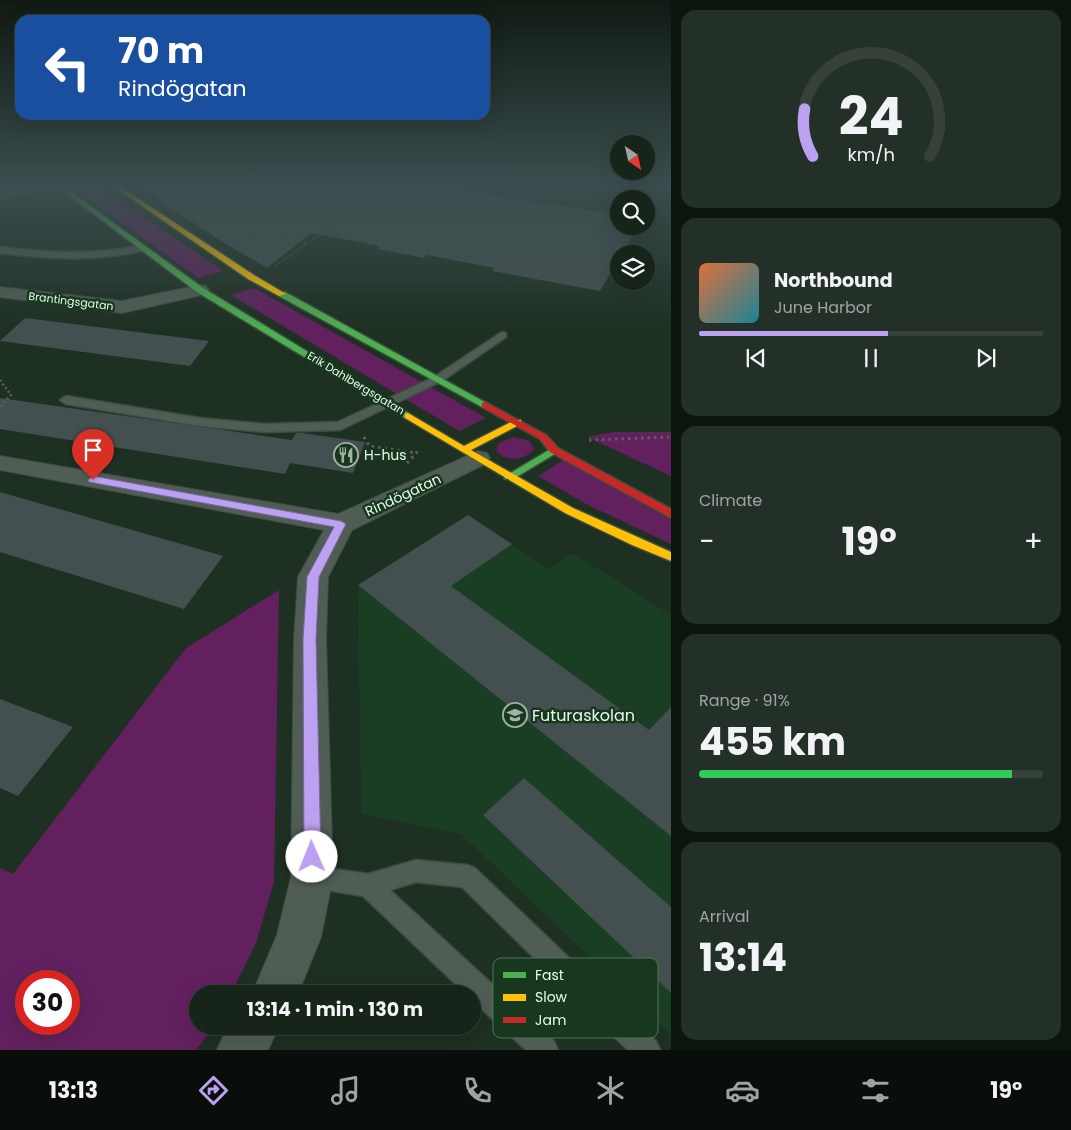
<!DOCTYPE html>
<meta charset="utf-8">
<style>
body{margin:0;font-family:Poppins,sans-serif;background:#233027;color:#f1f3f6;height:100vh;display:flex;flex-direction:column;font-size:19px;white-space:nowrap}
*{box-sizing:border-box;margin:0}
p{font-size:16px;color:#9ea4a2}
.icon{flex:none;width:28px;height:28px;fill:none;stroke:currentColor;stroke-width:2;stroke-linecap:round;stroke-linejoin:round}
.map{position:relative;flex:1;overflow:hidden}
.side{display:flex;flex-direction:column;gap:10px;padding:10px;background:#0c140e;width:400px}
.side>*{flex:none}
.top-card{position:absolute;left:15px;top:15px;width:475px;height:105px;border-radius:15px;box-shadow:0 5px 20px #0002,0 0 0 1px #354139;background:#1a4fa0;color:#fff;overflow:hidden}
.needle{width:32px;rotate:146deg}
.buttons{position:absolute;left:610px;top:135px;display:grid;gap:10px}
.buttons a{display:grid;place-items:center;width:45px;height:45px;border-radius:50%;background:#16241a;box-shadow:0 5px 20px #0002,0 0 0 1px #354139;font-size:25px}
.speed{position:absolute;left:15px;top:970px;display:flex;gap:10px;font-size:25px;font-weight:700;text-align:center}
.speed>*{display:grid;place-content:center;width:65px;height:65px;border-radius:50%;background:#16241a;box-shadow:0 5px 20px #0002,0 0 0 1px #354139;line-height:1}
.speed .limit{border:8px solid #d22;background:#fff;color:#111}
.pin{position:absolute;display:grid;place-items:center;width:42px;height:42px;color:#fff;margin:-51px -21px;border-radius:50% 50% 50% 0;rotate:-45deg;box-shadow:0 0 5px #0007}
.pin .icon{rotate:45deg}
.me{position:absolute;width:55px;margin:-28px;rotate:359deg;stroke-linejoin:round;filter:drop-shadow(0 0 4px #0008)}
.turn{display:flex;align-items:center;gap:18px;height:105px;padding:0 20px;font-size:22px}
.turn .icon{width:65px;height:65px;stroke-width:2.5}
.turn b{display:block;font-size:35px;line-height:42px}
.big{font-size:38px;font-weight:700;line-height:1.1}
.side .tile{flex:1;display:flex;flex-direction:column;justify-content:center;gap:8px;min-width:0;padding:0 18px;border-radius:15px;background:#233027}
.side .dial{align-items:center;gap:0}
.dial svg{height:130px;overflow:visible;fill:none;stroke:#354139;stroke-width:7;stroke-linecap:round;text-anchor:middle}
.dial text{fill:#f1f3f6;stroke:none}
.song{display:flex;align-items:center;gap:15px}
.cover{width:60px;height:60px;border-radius:8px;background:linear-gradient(135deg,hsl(20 70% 55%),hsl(190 70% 35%))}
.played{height:5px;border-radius:2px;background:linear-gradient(90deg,#bca0f2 55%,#354139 55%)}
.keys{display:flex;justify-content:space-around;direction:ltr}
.heat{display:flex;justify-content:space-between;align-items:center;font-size:28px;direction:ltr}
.charge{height:8px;border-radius:4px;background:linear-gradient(90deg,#34c759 91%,#354139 0)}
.trip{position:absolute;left:189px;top:985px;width:292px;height:50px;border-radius:25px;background:#16241a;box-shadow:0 5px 20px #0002,0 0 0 1px #354139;font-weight:700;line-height:50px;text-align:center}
.tab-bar{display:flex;height:80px;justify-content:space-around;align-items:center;background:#090e0a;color:#9ea4a2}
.tab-bar .icon{width:35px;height:35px}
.tab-bar .selected{color:#bca0f2}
.tab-bar b{font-size:22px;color:#f1f3f6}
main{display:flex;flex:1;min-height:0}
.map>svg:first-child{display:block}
.built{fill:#193e23}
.green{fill:#62205f;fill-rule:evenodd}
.building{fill:#444f4f}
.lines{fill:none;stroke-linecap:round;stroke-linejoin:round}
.lane-casing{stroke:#3d4c40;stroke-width:3}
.street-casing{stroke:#3d4c40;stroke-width:2}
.fast-casing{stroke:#3d4c40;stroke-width:3}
.slow-casing{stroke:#3d4c40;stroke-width:3}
.jam-casing{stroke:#3d4c40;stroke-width:3}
.path-far2{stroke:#56635a;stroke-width:2;stroke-dasharray:1 2;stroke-linecap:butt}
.path-far1{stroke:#56635a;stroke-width:2.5;stroke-dasharray:2 2.5;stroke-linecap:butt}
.path{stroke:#56635a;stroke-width:3;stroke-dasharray:2.5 4;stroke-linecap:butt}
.lane{fill:#505d54;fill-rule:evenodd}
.street{fill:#505d54;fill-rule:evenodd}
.fast{fill:#4caf50;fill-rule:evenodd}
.slow{fill:#ffc107;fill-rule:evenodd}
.jam{fill:#c62828;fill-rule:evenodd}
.route{fill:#bca0f2;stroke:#7a689d}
.labels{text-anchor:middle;stroke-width:5;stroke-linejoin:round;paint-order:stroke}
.far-street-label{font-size:11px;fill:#e7faea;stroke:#17371f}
.poi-label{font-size:14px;fill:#e7faea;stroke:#17371f;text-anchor:start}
.street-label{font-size:14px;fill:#e7faea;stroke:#17371f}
.near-poi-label{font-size:16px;fill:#e7faea;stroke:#17371f;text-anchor:start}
.key{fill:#17371f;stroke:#55725c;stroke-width:1}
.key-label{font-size:14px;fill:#e7faea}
</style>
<main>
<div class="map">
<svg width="671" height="1050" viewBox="0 0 671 1050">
<rect width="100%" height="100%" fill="#1e3022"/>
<polygon class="built" points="468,515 549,569 573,553 671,615 671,1035 461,834 361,814 358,585"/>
<g class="green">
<polygon points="95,184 223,271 198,278 72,187"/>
<polygon points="254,288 486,418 459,431 231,295"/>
<polygon points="613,432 671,432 671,476 587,437"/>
<path d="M514 437 530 441 534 450C523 460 507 463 496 451L499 443Z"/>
<polygon points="563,460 671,520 671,544 588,505 538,476"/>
<path d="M279 590 274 882 256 943 231 994H198V1026H215L196 1050H0V868L13 874 186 648ZM69 981V1024H26V981Z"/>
</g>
<g class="building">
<polygon points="135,184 423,184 619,215 619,226 638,226 622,254 619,254 619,259 600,291 492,271 495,268 427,255 424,258 377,249 380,246 311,233 267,268 218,239"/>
<polygon points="25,318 209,341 190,366 0,341"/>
<polygon points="0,398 292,440 296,433 302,433 365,442 353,473 290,463 285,474 0,429"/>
<polygon points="0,492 223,556 184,609 0,552"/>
<polygon points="468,515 512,544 451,586 649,730 671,707 671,836 358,585"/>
<polygon points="0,699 73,727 18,796 0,788"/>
<polygon points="524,778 671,907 671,993 483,815"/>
</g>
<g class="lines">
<defs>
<g id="lane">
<path d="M143 245 147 248 146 250C97 262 49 259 0 253V247C49 253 95 255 143 245Z"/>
<polygon points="502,332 506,333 506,337 442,381 340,430 264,432 200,426 66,404 60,400 66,396 200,418 264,424 338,422 434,377"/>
<polygon points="416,860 467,865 475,868 656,1041 660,1050 628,1050 462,887 416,882 390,890 554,1041 558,1050 526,1050 472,1000 472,994 466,994 363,896 314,888 306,885 303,877 306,869 314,866 368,874"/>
</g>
<g id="street">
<polygon points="37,184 62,184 60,187 0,200 0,192"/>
<polygon points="200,285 206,286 209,290 206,294 122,313 0,297 0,287 122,301"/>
<polygon points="478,451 487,453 490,458 487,463 352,530 328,577 326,639 333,877 321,937 298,994 252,994 277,935 291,877 294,639 298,577 324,530 0,470 0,456 338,514"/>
<polygon points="228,1026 279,1026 268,1050 217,1050"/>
</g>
<g id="fast">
<polygon points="54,184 60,184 203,288 413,416 408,419 405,418 197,292"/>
<polygon points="279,292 285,292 490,405 485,408 482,407 279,296"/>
<polygon points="554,447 559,450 558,452 513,479 505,479 504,477"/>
</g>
<g id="slow">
<polygon points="110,184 116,184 254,275 286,294 279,296 248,279"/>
<polygon points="408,413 464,446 515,420 521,420 521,424 471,450 573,508 671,552 671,561 632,545 565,513 405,418 405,414"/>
</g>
<polygon id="jam" points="485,402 546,435 558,448 671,509 671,518 550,452 540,439 482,407 482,403"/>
</defs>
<use href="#lane" class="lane-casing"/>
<use href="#street" class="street-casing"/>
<use href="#fast" class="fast-casing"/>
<use href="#slow" class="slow-casing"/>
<use href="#jam" class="jam-casing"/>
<g class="path-far2">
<polyline points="258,184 260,196 257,214 263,219"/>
<polyline points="313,184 379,193"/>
<polyline points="168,194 199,188 304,184"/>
<polyline points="242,242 263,237 305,243"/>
<polyline points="276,265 393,184"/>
</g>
<polyline class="path-far1" points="0,380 11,395 0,407"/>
<g class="path">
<polyline points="364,437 369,446 417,453"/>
<polyline points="589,440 671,437"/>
<polyline points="407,463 418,451"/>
</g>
<use href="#lane" class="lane"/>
<use href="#street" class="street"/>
<use href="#fast" class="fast"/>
<use href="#slow" class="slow"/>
<use href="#jam" class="jam"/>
</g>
<linearGradient id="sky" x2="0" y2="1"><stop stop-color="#101a13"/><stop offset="0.56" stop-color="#3b4e4f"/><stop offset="1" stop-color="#3b4e4f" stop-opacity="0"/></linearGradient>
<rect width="671" height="331" fill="url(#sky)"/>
<polygon class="route" points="93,476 341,521 346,524 319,577 316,639 321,857 318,863 312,865 306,863 304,857 303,639 307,577 334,527 89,482 88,480"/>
<defs>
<symbol id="restaurant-ring" viewBox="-11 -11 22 22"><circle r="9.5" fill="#17371f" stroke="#a1b3a4" stroke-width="1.5"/><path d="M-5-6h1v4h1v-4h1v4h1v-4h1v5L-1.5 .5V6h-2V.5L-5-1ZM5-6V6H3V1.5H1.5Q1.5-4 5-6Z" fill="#a1b3a4"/></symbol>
<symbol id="school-ring" viewBox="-11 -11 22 22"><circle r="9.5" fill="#17371f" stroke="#a1b3a4" stroke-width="1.5"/><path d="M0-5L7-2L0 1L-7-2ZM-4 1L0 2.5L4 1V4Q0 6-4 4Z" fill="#a1b3a4"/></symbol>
</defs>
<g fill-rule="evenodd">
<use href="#restaurant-ring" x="332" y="441" width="28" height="28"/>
<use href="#school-ring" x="501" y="701" width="28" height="28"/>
</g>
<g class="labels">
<g class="far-street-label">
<text transform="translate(71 301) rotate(7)" y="4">Brantingsgatan</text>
<text transform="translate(356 383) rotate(31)" y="4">Erik Dahlbergsgatan</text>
</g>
<g class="poi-label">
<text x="364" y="460">H-hus</text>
</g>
<g class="street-label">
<text transform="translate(403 495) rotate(-25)" y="5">Rindögatan</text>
</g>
<g class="near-poi-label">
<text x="532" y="721">Futuraskolan</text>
</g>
</g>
<rect x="493" y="958" width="165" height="80" rx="8" class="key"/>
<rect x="503" y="972" width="23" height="6" fill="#4caf50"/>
<rect x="503" y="994" width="23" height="7" fill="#ffc107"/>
<rect x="503" y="1017" width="23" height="6" fill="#c62828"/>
<g class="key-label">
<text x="535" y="980">Fast</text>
<text x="535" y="1002">Slow</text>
<text x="535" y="1025">Jam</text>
</g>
</svg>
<div class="buttons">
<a><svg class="needle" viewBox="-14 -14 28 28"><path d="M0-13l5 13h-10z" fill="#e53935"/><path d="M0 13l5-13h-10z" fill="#9ea4a2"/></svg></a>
<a><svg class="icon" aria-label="search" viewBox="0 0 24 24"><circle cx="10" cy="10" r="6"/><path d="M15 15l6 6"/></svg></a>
<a><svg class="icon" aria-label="layers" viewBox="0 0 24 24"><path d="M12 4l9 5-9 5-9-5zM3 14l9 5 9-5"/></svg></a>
</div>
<div class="speed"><div class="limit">30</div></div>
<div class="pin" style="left:93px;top:480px;background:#d93025"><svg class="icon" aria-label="arrive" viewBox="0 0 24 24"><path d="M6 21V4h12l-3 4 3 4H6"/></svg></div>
<svg class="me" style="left:312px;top:857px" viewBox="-20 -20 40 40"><circle r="19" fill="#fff"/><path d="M0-13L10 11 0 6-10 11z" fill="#bca0f2"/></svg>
<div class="trip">13:14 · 1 min · 130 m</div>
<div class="top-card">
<div class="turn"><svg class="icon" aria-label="left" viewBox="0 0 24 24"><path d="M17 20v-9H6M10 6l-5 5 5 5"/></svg><div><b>70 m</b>Rindögatan</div></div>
</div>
</div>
<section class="side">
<div class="tile dial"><svg viewBox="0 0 100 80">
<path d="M14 69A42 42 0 1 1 86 69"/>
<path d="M14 69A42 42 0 0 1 9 40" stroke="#bca0f2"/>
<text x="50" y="56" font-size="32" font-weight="700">24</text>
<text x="50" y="72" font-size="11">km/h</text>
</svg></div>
<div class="tile">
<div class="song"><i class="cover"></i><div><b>Northbound</b><p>June Harbor</p></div></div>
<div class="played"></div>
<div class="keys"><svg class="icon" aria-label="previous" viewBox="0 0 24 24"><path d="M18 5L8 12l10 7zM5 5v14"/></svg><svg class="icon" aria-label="pause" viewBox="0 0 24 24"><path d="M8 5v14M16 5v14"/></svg><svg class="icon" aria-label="next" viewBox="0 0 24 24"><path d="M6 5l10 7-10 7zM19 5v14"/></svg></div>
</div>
<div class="tile"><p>Climate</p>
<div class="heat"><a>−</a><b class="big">19°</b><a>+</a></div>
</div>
<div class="tile"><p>Range · 91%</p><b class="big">455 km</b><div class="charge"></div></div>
<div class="tile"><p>Arrival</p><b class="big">13:14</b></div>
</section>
</main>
<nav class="tab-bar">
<b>13:13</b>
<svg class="icon selected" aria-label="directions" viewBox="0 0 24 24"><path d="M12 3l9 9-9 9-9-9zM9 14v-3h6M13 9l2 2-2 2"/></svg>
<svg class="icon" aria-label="music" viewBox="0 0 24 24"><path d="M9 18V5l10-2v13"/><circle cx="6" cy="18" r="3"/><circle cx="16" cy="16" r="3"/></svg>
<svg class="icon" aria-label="phone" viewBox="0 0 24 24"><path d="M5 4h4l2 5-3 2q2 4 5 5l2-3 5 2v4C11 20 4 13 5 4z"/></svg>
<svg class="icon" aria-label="climate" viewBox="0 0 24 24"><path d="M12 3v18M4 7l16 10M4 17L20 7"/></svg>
<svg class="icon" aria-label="car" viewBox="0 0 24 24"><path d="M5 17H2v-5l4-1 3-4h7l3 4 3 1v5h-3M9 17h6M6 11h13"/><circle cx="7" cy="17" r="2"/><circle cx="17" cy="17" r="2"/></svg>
<svg class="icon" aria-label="filters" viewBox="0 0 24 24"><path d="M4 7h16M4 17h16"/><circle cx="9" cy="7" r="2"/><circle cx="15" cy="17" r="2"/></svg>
<b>19°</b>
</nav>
